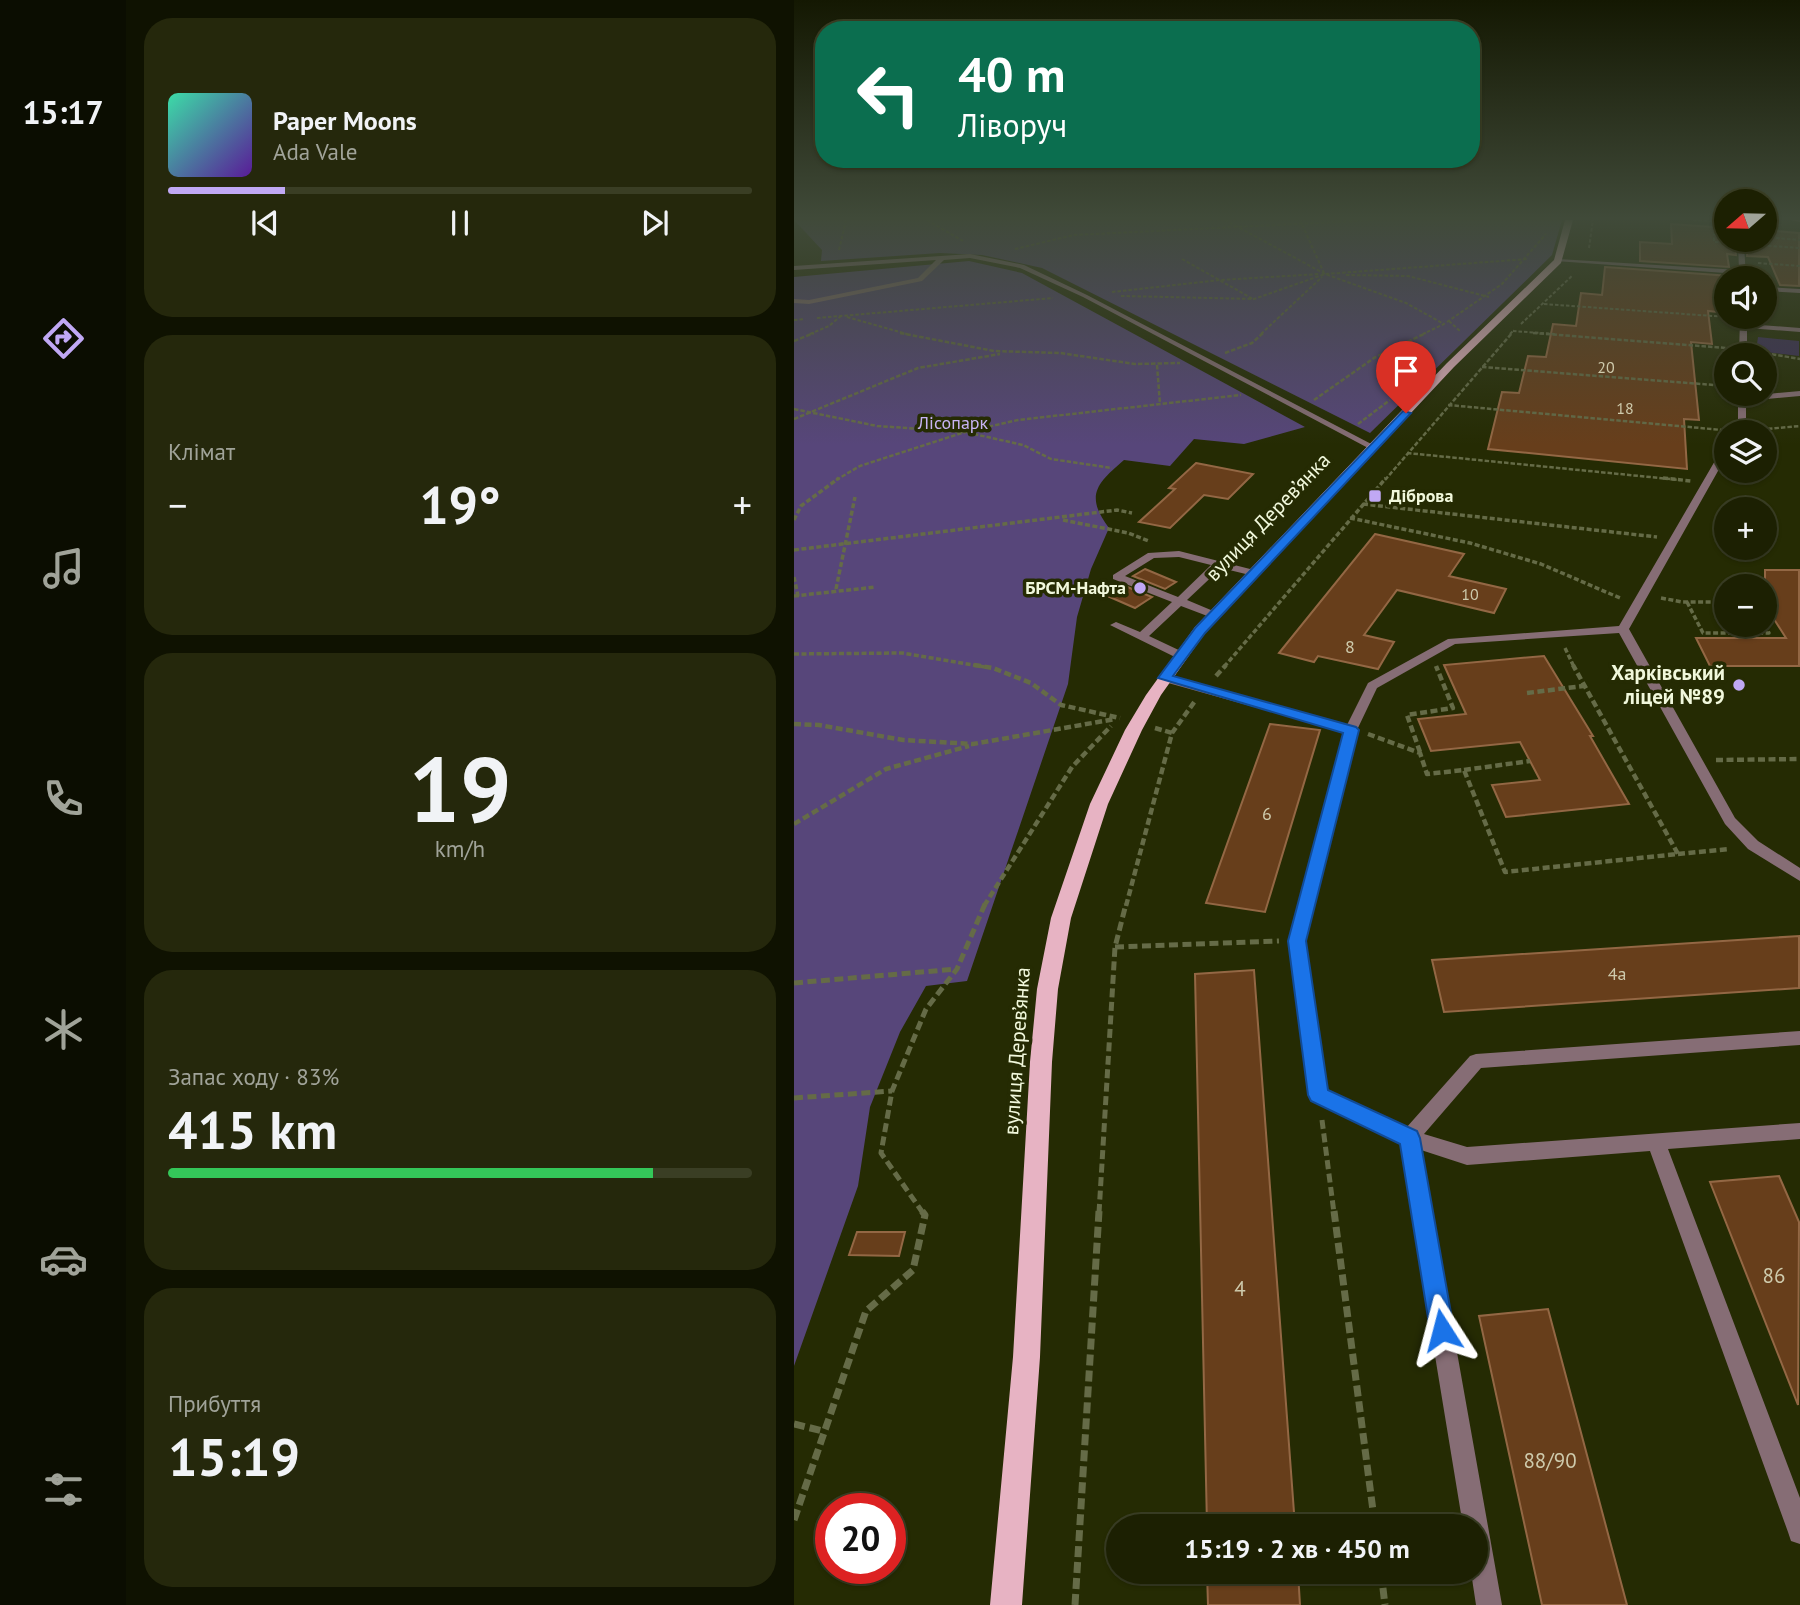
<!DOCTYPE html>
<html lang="uk">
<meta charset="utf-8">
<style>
body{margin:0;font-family:"PT Sans",sans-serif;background:#25280c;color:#f1f3f6;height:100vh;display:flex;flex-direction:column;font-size:26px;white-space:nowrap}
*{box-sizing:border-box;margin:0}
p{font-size:23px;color:#a0a399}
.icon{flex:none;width:38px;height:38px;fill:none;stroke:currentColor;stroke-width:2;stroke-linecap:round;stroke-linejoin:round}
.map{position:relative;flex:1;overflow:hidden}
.panel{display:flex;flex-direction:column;gap:18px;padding:18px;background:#0f1201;width:668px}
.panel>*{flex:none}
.banner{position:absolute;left:21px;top:21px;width:665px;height:147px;border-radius:28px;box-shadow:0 2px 5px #0004,0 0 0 2px #3a3e24;background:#0b6e4f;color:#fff;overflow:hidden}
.needle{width:46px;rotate:250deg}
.fabs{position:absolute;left:920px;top:189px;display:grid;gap:14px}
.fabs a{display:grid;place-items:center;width:63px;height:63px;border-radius:50%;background:#1c2002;box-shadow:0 2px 5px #0004,0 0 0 2px #3a3e24;font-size:35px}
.speed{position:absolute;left:21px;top:1493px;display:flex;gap:14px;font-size:35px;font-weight:700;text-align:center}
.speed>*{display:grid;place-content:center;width:91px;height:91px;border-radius:50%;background:#1c2002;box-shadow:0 2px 5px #0004,0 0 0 2px #3a3e24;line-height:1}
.speed .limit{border:10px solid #d22;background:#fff;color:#111}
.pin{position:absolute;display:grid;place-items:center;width:60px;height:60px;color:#fff;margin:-72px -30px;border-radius:50% 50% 50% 0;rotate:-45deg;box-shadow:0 0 7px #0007}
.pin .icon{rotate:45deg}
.me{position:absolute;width:77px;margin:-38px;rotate:351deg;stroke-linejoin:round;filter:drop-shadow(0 0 5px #0008)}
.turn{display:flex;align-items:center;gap:24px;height:147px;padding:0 28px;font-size:32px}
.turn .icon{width:91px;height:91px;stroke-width:2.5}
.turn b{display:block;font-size:49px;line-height:60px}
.big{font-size:52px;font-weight:800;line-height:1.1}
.panel .widget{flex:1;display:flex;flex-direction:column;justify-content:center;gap:10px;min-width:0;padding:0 24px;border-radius:28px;background:#25280c}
.panel .dial{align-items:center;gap:0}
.dial b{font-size:91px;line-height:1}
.song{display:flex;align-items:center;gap:21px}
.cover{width:84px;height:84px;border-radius:10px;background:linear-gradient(135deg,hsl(160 70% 55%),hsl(270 70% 35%))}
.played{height:7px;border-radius:4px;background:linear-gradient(90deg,#c0a8f4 20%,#3a3e24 20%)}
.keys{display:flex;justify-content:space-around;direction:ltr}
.heat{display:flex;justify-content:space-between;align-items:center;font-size:38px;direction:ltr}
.charge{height:10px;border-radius:5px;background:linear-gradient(90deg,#34c759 83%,#3a3e24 0)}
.trip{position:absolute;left:312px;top:1514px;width:382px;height:70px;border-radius:35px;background:#1c2002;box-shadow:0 2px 5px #0004,0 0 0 2px #3a3e24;font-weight:800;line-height:70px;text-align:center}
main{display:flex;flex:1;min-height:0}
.tab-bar{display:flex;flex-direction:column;width:126px;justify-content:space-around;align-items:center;background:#0b0d01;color:#a0a399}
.tab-bar .icon{width:49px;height:49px}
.tab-bar .active{color:#c0a8f4}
.tab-bar b{font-size:32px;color:#f1f3f6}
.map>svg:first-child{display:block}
.green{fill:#3c2e57}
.forest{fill:#57467a}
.building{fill:#673e1b;stroke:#936744;stroke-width:2}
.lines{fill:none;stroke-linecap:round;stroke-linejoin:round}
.path-far5{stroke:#656b47;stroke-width:2;stroke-dasharray:3.5 2;stroke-linecap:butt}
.path-far4{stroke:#656b47;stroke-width:2.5;stroke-dasharray:4.5 2;stroke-linecap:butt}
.path-far3{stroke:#656b47;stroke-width:3.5;stroke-dasharray:5 2.5;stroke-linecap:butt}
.path-far2{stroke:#656b47;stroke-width:4.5;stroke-dasharray:7 3.5;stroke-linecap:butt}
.path-far1{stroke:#656b47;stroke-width:5;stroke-dasharray:9 4.5;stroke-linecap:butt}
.path{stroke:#656b47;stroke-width:7;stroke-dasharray:11 5;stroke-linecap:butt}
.lane{fill:#866d75;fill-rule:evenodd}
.secondary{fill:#bd95a1;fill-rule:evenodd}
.primary{fill:#e7b3c3;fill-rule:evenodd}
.route{fill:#1a73e8;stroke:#114b97;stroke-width:2}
.poi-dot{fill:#c0a8f4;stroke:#252b03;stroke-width:2.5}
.labels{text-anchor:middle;stroke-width:7;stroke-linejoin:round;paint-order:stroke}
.far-number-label{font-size:16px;fill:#cecaac}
.far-park-label{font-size:18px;fill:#c8b4f5;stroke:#252b03}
.far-poi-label{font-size:18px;font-weight:bold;fill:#f1f8dc;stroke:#252b03;text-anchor:start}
.number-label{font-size:18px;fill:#cecaac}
.street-label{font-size:21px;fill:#f1f8dc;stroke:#252b03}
.poi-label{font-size:21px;font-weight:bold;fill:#f1f8dc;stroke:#252b03;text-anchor:end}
.near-number-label{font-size:21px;fill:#cecaac}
</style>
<main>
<nav class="tab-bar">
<b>15:17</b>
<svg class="icon active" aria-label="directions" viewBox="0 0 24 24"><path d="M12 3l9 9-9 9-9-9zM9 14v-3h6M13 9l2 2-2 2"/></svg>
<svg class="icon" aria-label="music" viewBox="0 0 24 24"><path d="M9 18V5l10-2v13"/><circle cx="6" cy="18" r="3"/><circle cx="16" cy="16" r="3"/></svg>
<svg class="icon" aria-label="phone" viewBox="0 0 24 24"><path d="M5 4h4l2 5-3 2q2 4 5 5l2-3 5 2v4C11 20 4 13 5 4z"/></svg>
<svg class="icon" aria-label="climate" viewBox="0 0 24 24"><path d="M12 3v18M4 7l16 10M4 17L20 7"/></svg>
<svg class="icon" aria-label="car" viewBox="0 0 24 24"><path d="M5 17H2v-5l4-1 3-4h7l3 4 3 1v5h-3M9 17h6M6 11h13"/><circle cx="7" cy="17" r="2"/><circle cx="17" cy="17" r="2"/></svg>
<svg class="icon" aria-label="filters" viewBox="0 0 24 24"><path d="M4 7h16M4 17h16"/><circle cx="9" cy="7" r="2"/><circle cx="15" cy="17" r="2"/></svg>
</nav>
<section class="panel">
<div class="widget">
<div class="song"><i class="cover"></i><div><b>Paper Moons</b><p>Ada Vale</p></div></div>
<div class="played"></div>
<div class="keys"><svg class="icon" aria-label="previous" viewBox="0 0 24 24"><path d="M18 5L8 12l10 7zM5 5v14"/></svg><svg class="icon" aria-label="pause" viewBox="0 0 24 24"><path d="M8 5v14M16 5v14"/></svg><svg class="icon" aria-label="next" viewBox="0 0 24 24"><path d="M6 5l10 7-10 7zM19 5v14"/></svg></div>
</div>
<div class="widget"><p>Клімат</p>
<div class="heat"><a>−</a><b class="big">19°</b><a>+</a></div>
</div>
<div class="widget dial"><b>19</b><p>km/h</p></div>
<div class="widget"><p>Запас ходу · 83%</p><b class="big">415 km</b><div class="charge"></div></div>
<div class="widget"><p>Прибуття</p><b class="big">15:19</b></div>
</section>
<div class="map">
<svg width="1006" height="1605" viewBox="0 0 1006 1605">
<rect width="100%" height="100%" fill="#252b03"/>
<polygon class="green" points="964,337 1005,341 1005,356 962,351"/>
<g class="forest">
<polygon points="0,220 768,220 758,255 576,433 248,268 188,255 146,253 27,261 28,250"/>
<path d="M175 261 228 273 511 427 450 444 400 439 376 466 330 460C302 484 291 496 315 528L297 569 283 617 274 684 173 981 132 986 106 1032 76 1107 64 1186 0 1366V277Z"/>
</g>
<g class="building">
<polygon points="877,224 933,228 933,240 971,240 971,230 1005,233 1005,286 986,285 974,257 953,256 953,244 948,240 941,244 942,255 933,254 935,267 846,261 846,242 878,244"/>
<polygon points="811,267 937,276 933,278 933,313 914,311 918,344 897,342 905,420 890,419 893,469 694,449 708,392 725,393 734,356 752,357 759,324 782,326 787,293 808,295"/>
<polygon points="402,463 459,474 434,499 410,495 376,528 345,522 381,489 375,488"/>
<polygon points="581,534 670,554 655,576 712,589 700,613 603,590 570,635 600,642 584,669 524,656 520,662 485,653"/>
<polygon points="351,569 382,582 371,589 339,576"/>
<polygon points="971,570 1005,570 1005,666 916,666 902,638 992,638 971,605"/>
<polygon points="326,584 358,597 341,608 309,594"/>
<polygon points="750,656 799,736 796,736 835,804 712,817 698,785 746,780 726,742 637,751 624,719 672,714 650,665"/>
<polygon points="476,724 526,730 471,912 412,903"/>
<polygon points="1005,936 1005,988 650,1012 638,960"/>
<polygon points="460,970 501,1526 413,1526 401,974"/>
<polygon points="985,1176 1005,1222 1004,1405 916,1182"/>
<polygon points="63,1232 111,1232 105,1256 55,1255"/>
<polygon points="754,1309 833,1605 748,1605 685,1316"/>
<polygon points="413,1572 504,1572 506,1605 414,1605"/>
</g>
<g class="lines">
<g class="path-far5">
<polyline points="133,220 169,241"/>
<polyline points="431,220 531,274 612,303 650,324 629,334"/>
<polyline points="506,220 530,273"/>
<polyline points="899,220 933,222"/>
<polyline points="971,224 988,225"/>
<polyline points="933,235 920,234 920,242 933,243"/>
<polyline points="971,237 1006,240"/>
<polyline points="963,245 1006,248"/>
<polyline points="795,248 799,220"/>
<polyline points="221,249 280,235 582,220"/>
<polyline points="45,250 52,220"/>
<polyline points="388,259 459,299"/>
<polyline points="964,263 1006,266"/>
<polyline points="552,275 614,276 695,297"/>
<polyline points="318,292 426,280 526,274"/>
<polyline points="327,296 460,299 531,274 734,259"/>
<polyline points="750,304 933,317"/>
<polyline points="53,317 113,334"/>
<polyline points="23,318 259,298"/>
<polyline points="0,320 11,319"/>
<polyline points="655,321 667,332"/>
<polyline points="653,322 708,284 752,234"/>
<polyline points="727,324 779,275"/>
<polyline points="719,331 761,334"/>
<polyline points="16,334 35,326 47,316"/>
<polyline points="467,334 528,277"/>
<polyline points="716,334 720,330"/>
</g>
<g class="path-far4">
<polyline points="106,333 200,351 266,353 341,364 386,363"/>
<polyline points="739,333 932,348"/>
<polyline points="0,341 20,333"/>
<polyline points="965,352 1006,359"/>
<polyline points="431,353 458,343 469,333"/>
<polyline points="363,365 366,404"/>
<polyline points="688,367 933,386"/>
<polyline points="520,400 580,358 632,333"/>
<polyline points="654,405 928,430"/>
<polyline points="0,409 83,426 171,432 229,445 257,459 318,468"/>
<polyline points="0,419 124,368 206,354"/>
<polyline points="564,424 596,400"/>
<polyline points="961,430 1006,426"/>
<polyline points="613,453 886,480"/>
<polyline points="42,480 66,466 171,432 224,420 447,395"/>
<polyline points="591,480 718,333"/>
</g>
<g class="path-far3">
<polyline points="869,478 897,481"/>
<polyline points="569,504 863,537"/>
<polyline points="556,518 676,543 747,564 826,598"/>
<polyline points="0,520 7,506 45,478"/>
<polyline points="269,520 334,533 355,541"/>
<polyline points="0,550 323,510 338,513"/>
<polyline points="0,577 4,596"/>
<polyline points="42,589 61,497"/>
<polyline points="0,596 82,587"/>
<polyline points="867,598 888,602 933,602"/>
<polyline points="893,602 909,633 975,633 970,625"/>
<polyline points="771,648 780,667"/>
<polyline points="0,654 108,653 191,667"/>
<polyline points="430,667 592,478"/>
</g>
<g class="path-far2">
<polyline points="180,665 199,668 237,683 267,705 326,718"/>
<polyline points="422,676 432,665"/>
<polyline points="733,693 789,686"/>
<polyline points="0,724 25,725 109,740 179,744 321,719"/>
<polyline points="361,728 378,733"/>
<polyline points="574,734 626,753 633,774 670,770 711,872 884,854 779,665"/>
<polyline points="626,752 613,715 659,708 642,666"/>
<polyline points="922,760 1006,759"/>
<polyline points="670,770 736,761"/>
<polyline points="0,824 92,769 175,746"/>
<polyline points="884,854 936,849"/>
<polyline points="190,906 278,767 317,726"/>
<polyline points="332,906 378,733 401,701"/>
</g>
<g class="path-far1">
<polyline points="321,947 485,941"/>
<polyline points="0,983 163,969"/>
<polyline points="0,1098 98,1091"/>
<polyline points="528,1120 540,1213"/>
<polyline points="129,1213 87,1153 98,1091 132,1009 163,969 191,904"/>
<polyline points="305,1213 321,947 332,904"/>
</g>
<g class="path">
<polyline points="540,1211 581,1526"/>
<polyline points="0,1424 29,1431"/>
<polyline points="0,1520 72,1311 119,1270 131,1215 128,1211"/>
<polyline points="587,1572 591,1605"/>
<polyline points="281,1605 305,1211"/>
</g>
<g class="lane">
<polygon points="947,242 950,244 952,278 946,278 946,274 761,261 764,259 945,270 944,244"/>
<polygon points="176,254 230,265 293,295 583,447 576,449 289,297 226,268 176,258 150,260 128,281 15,304 0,303 0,299 15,300 124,278 142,260 0,270 0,266"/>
<polygon points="971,287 1006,289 1006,293 971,291"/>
<polygon points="946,317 952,317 953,324 1006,328 1006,332 953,328 953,355 945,355"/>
<polygon points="1006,391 1006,396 952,401 952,420 945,432 937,432 944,420 944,394 952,394 952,396"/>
<polygon points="933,444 933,455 835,629 941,818 964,841 1006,868 1006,881 954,849 931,824 825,633 661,644 583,688 563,730 511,941 532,1090 612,1128 676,1056 682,1054 1006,1031 1006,1045 687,1068 630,1134 673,1147 1006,1123 1006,1139 874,1149 1006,1498 1006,1544 997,1541 994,1532 856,1151 673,1165 627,1150 708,1605 682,1605 677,1572 681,1572 681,1526 669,1526 606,1143 518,1101 515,1095 495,941 550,732 367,681 365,678 367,675 375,675 553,725 574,683 654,639 825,626 929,447"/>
<path d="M385 551 464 571 465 573 460 576 427 568 393 600 424 613V617H416L387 606 355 636 391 653 393 656 387 660 316 625 322 622 346 632 378 602 319 579V575L354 553ZM385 557 417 565 384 597 331 576 360 558Z"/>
</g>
<polygon class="secondary" points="996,220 1006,220 1006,222"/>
<polygon class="primary" points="771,220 779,220 767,263 660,367 411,633 367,695 348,730 314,804 277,918 264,989 258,1062 246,1357 228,1605 196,1605 219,1357 236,1062 243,989 257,918 296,804 331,730 352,695 401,627 653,363 760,260"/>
</g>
<linearGradient id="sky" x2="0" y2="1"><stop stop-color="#141802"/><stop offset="0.49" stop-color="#404a39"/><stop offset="1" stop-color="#404a39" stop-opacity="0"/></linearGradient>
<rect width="1006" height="445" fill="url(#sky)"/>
<polygon class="route" points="609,411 617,413 411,633 379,676 562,727 565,730 512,941 534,1090 623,1131 626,1138 660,1330 657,1339 648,1342 640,1339 636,1330 606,1144 517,1101 514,1095 494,941 549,733 364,678 402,627"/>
<g class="poi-dot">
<rect x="574" y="489" width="14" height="14" rx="3.5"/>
<circle cx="346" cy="588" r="7"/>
<circle cx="945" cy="685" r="7"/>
</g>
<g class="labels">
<g class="far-number-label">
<text x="812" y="373">20</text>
<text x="831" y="414">18</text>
<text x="676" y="600">10</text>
</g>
<g class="far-park-label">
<text x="159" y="429">Лісопарк</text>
</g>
<g class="far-poi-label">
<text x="595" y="502">Діброва</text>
<text x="332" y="594" text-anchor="end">БРСМ-Нафта</text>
</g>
<g class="number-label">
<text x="556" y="653">8</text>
<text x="473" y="820">6</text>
<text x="823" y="980">4а</text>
</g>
<g class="street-label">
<text transform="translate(474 517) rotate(-46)" y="7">вулиця Дерев’янка</text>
<text transform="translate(223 1051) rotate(-86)" y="7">вулиця Дерев’янка</text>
</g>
<g class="poi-label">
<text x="931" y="680">Харківський<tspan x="931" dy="24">ліцей №89</tspan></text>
</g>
<g class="near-number-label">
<text x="980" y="1283">86</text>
<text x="446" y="1296">4</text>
<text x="756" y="1468">88/90</text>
</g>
</g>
</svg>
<div class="fabs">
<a><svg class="needle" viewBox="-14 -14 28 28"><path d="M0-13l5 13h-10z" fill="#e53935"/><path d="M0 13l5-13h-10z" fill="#a0a399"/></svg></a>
<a><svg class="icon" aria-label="sound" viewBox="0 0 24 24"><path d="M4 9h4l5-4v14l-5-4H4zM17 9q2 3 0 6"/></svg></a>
<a><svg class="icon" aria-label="search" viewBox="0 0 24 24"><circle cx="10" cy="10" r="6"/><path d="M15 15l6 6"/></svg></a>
<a><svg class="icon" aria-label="layers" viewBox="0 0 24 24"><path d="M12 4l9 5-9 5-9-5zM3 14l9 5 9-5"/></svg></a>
<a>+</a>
<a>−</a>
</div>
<div class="speed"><div class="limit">20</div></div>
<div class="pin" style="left:612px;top:413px;background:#d93025"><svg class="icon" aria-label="arrive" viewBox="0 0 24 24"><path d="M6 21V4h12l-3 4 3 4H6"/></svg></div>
<svg class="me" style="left:648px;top:1330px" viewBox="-20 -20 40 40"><path d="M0-17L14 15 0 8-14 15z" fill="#1a73e8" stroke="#fff" stroke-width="4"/></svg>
<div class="trip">15:19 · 2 хв · 450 m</div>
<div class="banner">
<div class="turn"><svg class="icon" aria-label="left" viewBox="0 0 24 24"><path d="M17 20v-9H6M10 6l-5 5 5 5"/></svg><div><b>40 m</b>Ліворуч</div></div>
</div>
</div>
</main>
